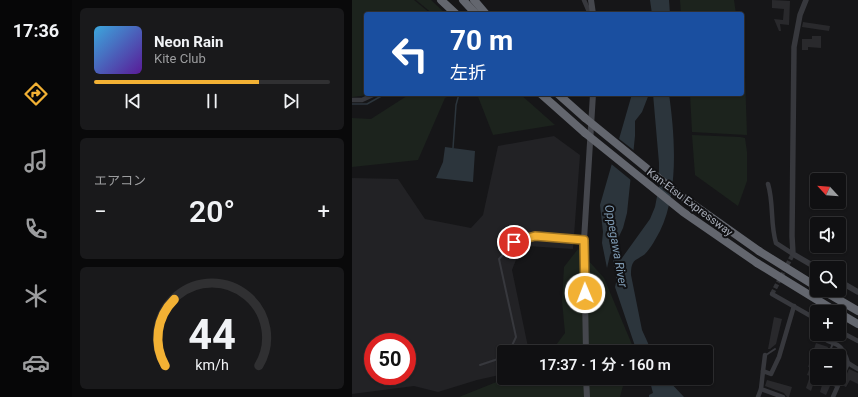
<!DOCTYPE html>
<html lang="ja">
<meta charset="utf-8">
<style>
body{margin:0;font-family:Roboto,"Noto Sans JP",sans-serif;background:#19191b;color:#f1f3f6;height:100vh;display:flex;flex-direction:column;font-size:15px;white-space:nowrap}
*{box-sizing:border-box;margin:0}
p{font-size:13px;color:#9c9d9f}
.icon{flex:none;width:22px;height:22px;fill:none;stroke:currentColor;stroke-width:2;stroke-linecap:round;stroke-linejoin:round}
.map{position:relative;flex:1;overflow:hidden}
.sheet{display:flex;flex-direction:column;gap:8px;padding:8px;background:#09090a;width:280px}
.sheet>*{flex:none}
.banner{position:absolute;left:12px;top:12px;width:380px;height:84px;border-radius:4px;box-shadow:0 1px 3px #0004,0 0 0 1px #303032;background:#1a4fa0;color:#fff;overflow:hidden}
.needle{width:26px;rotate:296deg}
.buttons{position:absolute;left:458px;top:173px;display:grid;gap:8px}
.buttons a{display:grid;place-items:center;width:36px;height:36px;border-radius:4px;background:#101012;box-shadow:0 1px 3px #0004,0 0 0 1px #303032;font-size:20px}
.speed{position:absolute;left:12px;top:333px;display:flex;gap:8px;font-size:20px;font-weight:700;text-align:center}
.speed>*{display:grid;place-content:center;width:52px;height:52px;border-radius:50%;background:#101012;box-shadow:0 1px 3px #0004,0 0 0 1px #303032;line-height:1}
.speed .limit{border:6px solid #d22;background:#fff;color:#111}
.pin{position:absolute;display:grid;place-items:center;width:34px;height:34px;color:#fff;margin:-17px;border:2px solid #fff;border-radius:50%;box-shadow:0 1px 4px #0007}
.me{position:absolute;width:44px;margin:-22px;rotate:359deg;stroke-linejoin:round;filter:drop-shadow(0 0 3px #0008)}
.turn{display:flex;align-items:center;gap:14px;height:84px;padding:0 20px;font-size:18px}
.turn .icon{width:52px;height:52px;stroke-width:2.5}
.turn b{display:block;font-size:28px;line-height:34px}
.big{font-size:30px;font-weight:600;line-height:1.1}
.sheet .widget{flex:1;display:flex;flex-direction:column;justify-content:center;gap:6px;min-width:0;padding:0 14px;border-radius:6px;background:#19191b}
.sheet .dial{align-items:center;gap:0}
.dial svg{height:104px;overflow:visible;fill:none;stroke:#303032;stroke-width:7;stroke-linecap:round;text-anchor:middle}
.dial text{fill:#f1f3f6;stroke:none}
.song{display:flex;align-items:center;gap:12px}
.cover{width:48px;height:48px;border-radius:6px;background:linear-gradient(135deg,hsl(200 70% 55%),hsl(270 70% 35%))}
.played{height:4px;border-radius:2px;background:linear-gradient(90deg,#f2b134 70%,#303032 70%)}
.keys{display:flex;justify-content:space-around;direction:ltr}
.heat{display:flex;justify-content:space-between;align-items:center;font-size:22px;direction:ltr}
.trip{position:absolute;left:145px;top:345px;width:216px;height:40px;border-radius:4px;background:#101012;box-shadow:0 1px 3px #0004,0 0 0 1px #303032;font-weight:600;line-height:40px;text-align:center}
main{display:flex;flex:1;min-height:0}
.tab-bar{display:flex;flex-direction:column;width:72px;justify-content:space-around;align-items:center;background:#060607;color:#9c9d9f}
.tab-bar .icon{width:28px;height:28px}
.tab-bar .on{color:#f2b134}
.tab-bar b{font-size:18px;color:#f1f3f6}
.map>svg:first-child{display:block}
.built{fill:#222225;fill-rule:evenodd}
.green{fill:#1c231d}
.water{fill:#2c353c}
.pier{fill:#161618}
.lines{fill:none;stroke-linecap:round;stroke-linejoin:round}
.stream{stroke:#2c353c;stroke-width:1.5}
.river{stroke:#2c353c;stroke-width:9}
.building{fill:#29292c}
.minor-tunnel{stroke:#333438;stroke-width:4.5;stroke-dasharray:4.5 2;stroke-linecap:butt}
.service{stroke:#37383d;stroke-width:2}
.minor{stroke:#37383d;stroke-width:4.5}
.tertiary{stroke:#37383d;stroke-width:5.5}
.secondary{stroke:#45474d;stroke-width:6}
.motorway{stroke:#63666e;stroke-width:8}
.motorway-bridge{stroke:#63666e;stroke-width:8}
.route-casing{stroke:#9d7322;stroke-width:10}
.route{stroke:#f2b134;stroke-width:7}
.labels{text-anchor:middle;stroke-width:4;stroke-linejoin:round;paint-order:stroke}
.street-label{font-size:11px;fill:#a8adb8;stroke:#111113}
.water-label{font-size:12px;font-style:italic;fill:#7f9bb3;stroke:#111113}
</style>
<main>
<nav class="tab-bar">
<b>17:36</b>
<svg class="icon on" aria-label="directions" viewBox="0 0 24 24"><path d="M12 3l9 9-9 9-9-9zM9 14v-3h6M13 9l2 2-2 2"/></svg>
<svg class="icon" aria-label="music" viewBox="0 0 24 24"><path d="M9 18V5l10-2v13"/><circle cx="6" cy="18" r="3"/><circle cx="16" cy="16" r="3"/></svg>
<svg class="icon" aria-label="phone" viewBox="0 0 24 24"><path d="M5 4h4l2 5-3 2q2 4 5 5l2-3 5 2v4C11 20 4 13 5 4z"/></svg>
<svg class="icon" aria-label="climate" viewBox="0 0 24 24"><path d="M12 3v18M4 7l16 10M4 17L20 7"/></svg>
<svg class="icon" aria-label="car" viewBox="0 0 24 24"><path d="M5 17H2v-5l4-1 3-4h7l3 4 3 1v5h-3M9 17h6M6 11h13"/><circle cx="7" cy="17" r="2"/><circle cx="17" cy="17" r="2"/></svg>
</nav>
<section class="sheet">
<div class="widget">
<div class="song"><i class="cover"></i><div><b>Neon Rain</b><p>Kite Club</p></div></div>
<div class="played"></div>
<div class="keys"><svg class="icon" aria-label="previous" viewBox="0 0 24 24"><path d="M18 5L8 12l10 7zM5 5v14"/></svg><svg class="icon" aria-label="pause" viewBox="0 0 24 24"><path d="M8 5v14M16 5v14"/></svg><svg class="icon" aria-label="next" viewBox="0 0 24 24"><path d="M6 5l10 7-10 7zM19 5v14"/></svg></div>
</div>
<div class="widget"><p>エアコン</p>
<div class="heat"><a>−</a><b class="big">20°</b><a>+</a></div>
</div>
<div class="widget dial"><svg viewBox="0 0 100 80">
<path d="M14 69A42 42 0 1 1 86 69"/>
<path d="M14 69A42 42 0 0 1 21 18" stroke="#f2b134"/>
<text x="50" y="56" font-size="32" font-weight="700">44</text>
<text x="50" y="72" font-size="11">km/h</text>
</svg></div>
</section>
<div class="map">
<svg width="506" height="397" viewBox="0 0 506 397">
<rect width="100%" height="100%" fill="#161618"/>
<path class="built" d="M202 136 228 155 221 249 175 246 165 257 160 270 176 347 173 352H152V374L125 380 86 392 62 386 0 394V178L46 179 73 219 119 228 131 215 146 146ZM21 342H55V376H21Z"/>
<g class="green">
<polygon points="0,0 62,0 79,14 14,14 14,94 18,95 0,97"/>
<polygon points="64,0 79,0 94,14 81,14"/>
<polygon points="328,0 382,0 384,14 329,14"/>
<polygon points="390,76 393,76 395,135 340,132 338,94 390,94"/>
<polygon points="58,94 101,94 93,98 66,160 0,167 0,118 19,119"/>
<polygon points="125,94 168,94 203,125 141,135"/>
<polygon points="340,135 388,137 393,138 395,152 395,181 386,206 343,175"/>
<polygon points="226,249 252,278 281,347 280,352 199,352 213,333 210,301 212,267"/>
<polygon points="177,378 273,378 268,397 107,397 147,381 176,379"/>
</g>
<g class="water">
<polygon points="298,0 317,0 318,14 300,14"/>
<polygon points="280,94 297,94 290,112 283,121 283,136 275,213 271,228 258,255 255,268 250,243 251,232 248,205"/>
<path d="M301 94H317C323 136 327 192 308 231 304 238 299 248 293 254 290 257 283 259 281 263 279 266 279 272 279 275L290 330 300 352H285L263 287 270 258 298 219 303 207 307 186V163Z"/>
<polygon points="93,147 123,151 121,182 84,178 91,162"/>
<polygon points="297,378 314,378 332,397 297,397 297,395 301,393"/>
</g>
<polygon class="pier" points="266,138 284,152 280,181 258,163"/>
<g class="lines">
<g class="stream">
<polyline points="143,94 169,94"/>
<polyline points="0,104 15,104 33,94"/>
<polyline points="101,148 104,105 107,94"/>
</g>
<polyline class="river" points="261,234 269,280"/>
</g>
<g class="building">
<polygon points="420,0 438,1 437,25 428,24 429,31 427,31 422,19 431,20 432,9 420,8"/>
<polygon points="451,22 478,26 477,31 450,27"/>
<polygon points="460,36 469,36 469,48 456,47 456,50 450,50 450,39 460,39"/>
<polygon points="422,317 430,319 424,344 418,349 416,349"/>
<polygon points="464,343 476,347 474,356 465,356 464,372 465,372 465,378 468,378 467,382 478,386 474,395 468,392 470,385 462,382 459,391 454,388 458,376 455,375 458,367 456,367"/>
<polygon points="497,369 506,373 506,384 498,380 494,387 490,385"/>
<polygon points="415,380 440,387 437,397 435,397 432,393 413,386"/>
</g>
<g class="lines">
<polyline class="minor-tunnel" points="420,294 441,254"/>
<g class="service">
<polyline points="157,352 164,337 147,259 162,242 183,236 231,240"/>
<polyline points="414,355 423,349"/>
<polyline points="476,356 481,343"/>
<polyline points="128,365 152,357"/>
<polyline points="469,380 484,386"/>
</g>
<g class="minor">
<polyline points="232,0 238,14"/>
<polyline points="0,100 10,100 23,94"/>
<path d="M416 184C422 204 418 223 424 243L441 254"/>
<polyline points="420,294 464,319 465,327"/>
<polyline points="487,331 506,341"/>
<path d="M468 334C478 349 488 335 496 363L506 369"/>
<polyline points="411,371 413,355"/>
<polyline points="406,397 409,389"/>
<polyline points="431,397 409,389 411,371 419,374 427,357 442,306"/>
<polyline points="481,397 496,363"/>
</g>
<g class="tertiary">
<polyline points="454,0 448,15 442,47 440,236 441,254 465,268"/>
<polyline points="487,281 506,292"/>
</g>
<g class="secondary">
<polyline points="239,0 241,14"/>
<polyline points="234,352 232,240 241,94"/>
<polyline points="234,378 235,397"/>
</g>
<g class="motorway">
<polyline points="89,0 104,14"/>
<polyline points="111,0 124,14"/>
<polyline points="122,0 134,14"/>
<polyline points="189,94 233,133"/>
<polyline points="206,94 233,118"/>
<polyline points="407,251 465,287"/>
<polyline points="405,263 485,312"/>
<polyline points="470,290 506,311"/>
<polyline points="487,313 506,324"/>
</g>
<g class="motorway-bridge">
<polyline points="233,118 325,193 407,251"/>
<polyline points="233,133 331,212 405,263"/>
</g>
</g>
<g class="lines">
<defs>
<polyline id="route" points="162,242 183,236 232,240 233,293"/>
</defs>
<use href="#route" class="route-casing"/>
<use href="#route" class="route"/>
</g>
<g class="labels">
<g class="street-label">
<text transform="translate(338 202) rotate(37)" y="4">Kan-Etsu Expressway</text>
</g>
<g class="water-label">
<text transform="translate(264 246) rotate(80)" y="4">Oppegawa River</text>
</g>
</g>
</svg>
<div class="buttons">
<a><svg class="needle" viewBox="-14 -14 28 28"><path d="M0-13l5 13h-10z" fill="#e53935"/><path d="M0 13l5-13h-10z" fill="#9c9d9f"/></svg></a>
<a><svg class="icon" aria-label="sound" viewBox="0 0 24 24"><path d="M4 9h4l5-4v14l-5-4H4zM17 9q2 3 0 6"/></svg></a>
<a><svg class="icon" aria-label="search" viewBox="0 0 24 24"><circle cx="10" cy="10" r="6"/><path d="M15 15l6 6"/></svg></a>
<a>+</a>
<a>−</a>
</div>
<div class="speed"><div class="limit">50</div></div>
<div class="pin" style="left:162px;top:242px;background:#d93025"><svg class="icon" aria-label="arrive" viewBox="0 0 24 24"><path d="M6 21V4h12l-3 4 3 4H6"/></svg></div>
<svg class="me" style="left:233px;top:293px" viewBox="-20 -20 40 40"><circle r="17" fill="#f2b134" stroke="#fff" stroke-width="3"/><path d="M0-11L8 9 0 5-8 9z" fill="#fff"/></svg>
<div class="trip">17:37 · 1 分 · 160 m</div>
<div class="banner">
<div class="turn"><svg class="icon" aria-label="left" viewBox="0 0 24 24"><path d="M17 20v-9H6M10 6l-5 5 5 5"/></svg><div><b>70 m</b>左折</div></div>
</div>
</div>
</main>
